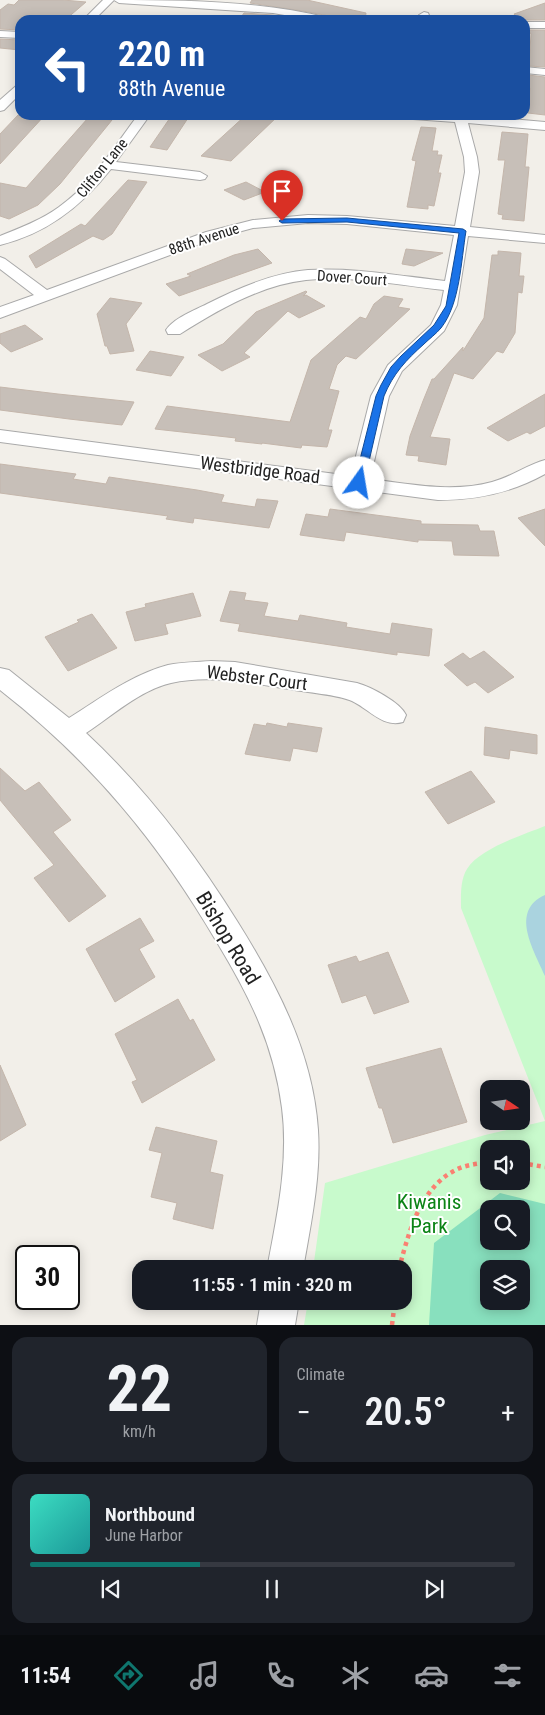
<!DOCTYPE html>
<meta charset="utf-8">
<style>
body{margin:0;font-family:"Roboto Condensed",sans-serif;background:#20242c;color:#f1f3f6;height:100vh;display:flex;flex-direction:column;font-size:19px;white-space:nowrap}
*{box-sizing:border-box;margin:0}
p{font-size:16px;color:#9ea1a6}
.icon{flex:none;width:28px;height:28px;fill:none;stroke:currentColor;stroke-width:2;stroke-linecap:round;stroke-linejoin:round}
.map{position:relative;height:1325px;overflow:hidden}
.panel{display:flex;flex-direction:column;gap:12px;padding:12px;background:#0d0f14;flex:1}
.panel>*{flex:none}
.guide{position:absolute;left:15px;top:15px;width:515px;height:105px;border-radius:15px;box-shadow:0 2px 12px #0003;background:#1a4fa0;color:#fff;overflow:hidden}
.needle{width:32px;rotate:103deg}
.fabs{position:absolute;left:480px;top:1080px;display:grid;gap:10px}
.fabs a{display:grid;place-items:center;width:50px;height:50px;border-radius:10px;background:#171b24;box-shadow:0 2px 12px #0003;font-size:25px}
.speed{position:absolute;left:15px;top:1245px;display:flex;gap:10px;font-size:25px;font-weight:700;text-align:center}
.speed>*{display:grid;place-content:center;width:65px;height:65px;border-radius:50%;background:#171b24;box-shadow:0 2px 12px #0003;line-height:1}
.speed .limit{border:2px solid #111;border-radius:8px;background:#fff;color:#111}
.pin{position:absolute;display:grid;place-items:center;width:42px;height:42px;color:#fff;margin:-51px -21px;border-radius:50% 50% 50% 0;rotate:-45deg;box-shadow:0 0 5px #0007}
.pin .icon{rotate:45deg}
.me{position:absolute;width:55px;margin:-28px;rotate:13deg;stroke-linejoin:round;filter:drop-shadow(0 0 4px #0008)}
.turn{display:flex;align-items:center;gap:18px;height:105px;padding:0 20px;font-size:22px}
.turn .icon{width:65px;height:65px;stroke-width:2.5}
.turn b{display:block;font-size:35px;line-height:42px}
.big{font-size:38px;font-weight:600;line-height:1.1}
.panel .widget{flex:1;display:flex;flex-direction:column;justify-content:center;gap:8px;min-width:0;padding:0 18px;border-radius:15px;background:#20242c}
.panel .dial{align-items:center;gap:0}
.dial b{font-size:65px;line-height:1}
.song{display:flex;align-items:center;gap:15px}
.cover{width:60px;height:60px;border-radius:8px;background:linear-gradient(135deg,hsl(170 70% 55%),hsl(180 70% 35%))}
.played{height:5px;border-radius:2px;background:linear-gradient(90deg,#0f766e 35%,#363941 35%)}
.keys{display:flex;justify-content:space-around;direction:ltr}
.heat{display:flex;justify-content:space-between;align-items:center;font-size:28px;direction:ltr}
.panel .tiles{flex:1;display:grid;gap:12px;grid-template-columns:1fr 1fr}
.widget:last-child{grid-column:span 2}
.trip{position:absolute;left:132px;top:1260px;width:280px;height:50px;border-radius:15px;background:#171b24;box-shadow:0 2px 12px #0003;font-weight:600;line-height:50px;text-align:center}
.dock{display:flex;height:80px;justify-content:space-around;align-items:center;background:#090b0e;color:#9ea1a6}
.dock .icon{width:35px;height:35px}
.dock .selected{color:#0f766e}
.dock b{font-size:22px;color:#f1f3f6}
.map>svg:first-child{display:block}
.park{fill:#c8facc;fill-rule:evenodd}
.pitch{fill:#88e0be;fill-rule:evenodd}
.water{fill:#aad3df}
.building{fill:#c7bfb8;stroke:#c4b6ab}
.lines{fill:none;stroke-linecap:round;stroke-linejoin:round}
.minor-casing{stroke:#a9a9a9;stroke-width:2}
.path{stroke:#fa8072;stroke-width:4.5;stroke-dasharray:4 4;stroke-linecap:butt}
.minor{fill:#fff;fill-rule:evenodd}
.route{fill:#1a73e8;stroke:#114b97}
.labels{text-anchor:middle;stroke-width:4;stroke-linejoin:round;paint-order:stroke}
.far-street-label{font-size:15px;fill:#222;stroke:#fff}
.street-label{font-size:18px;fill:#222;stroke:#fff}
.near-street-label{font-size:21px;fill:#222;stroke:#fff}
.near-park-label{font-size:21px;fill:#0c8416;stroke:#fff}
</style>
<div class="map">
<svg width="545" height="1325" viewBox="0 0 545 1325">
<rect width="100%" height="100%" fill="#f2efe9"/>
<g class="park">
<path d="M545 826V1121L461 908C461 896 460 880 467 869 480 848 523 835 545 826Z"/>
<path d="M545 1121V1325H304L308 1301H404V1269H313L325 1183 485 1135ZM489 1149H521V1181H489ZM489 1209H521V1241H489ZM489 1269H521V1301H489Z"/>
</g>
<path class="pitch" d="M500 1193 545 1204V1325H429L434 1243ZM489 1209H521V1241H489ZM489 1269H521V1301H489Z"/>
<path class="water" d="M545 895V976C534 950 509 911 545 895Z"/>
<g class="building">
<polygon points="19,0 63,0 86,2 65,20 20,20 20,30 0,29 0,10 8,4 14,5"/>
<polygon points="252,0 307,0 366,13 365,20 332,20 329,16 303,11 250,3"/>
<polygon points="545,3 545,20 519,20 514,14"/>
<polygon points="244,13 273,15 302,20 239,20"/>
<polygon points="528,30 545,30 545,67 529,66 531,34"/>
<polygon points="0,39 20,40 20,50 0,48"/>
<polygon points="528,75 545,77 545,115 528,113 530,88 527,88"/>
<polygon points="18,115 45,115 0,164 0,134"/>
<polygon points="172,115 190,115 167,150 150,147"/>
<polygon points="246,115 279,115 231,161 201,156"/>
<polygon points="88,118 112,120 60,184 38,205 9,219 0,216 0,183 26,188"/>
<polygon points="421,127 436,128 432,151 438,151 437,155 442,155 438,173 441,173 434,206 428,205 428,209 407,207 416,161 412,160"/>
<polygon points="502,132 528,134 525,167 529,167 524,221 502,219 503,215 498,214 505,160 498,160"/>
<polygon points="128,180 147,182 112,234 103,240 93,236 36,268 29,256 81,224 85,226"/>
<polygon points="246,182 265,192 244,200 224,190"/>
<polygon points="258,249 272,263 179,296 166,284 191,276 187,274 234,255"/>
<polygon points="406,249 443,253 414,266 402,264"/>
<polygon points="498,251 521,253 519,276 524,276 522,293 518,292 515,333 503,353 497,351 473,379 454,373 430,437 450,439 446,465 418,461 419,456 406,455 410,436 423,401 432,379 434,379 463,347 463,351 484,318 492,255 498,255"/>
<polygon points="306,291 307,292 303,296 306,295 325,306 299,318 288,311 244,353 250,357 222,371 198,355 223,344 256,312"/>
<polygon points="384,296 403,299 398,307 410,309 356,359 346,356 337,365 329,389 339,391 328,430 332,430 327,447 302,445 301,448 262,443 262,444 235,441 236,438 155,429 167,406 290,422 311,360 360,317 366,319 374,304"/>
<polygon points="110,298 142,303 126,324 134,351 110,354 107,346 105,346 97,314"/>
<polygon points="25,325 43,339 11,352 0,343 0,334"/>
<polygon points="150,351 184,357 171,376 136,370"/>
<polygon points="0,387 58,394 134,402 122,425 69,419 0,410"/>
<polygon points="545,394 545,426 530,434 527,432 508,441 487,428"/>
<polygon points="0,464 76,474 73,479 106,484 109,477 197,490 224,495 221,502 255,507 257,499 278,501 269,528 194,518 193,523 166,519 168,516 0,493"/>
<polygon points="330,509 421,521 421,524 478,525 480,531 494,531 499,556 454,555 452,541 418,540 418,542 346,532 344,541 300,535 306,514 328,517"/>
<polygon points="545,509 545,546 518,518"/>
<polygon points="230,591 246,593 244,600 268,603 264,616 298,621 300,615 347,623 346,627 390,634 392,623 432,629 429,656 397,652 397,655 238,631 240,624 220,621"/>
<polygon points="193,593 201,616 165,624 168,634 135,641 126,612 146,607 145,604"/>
<polygon points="92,614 117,648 68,671 45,637 79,622 77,620"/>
<polygon points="484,651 514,677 488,693 475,682 467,686 444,665 463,653 470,659"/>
<polygon points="267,723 287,727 288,723 322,728 317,752 293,748 290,761 245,754 254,724 266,726"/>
<polygon points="485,727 537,735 537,754 510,750 509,759 484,755"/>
<polygon points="0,768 25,791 39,782 71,820 53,832 106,896 69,922 34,878 54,865 0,800"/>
<polygon points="471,771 495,802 448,824 425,792"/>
<polygon points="140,918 154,941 139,949 155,977 115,1002 86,949"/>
<polygon points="388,952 409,1002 374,1014 366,995 342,1003 328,965 356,956 359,962"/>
<polygon points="178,999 190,1021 193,1019 215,1060 142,1103 132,1082 137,1080 115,1034"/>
<polygon points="441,1048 467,1122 393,1143 382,1108 379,1108 366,1068"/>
<polygon points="0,1065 26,1125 0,1141"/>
<polygon points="156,1127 217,1141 210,1172 223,1175 213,1229 173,1219 177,1203 151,1197 162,1153 149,1150"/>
</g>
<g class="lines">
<defs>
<g id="minor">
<polygon points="103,0 114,0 94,20 83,20"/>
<path d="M114 0C185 0 259 1 329 18L330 20H313L273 13 119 3Z"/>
<polygon points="424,12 428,13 431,20 421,20 419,15"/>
<rect x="525" y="22" width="20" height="6"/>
<polygon points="0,31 20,32 20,38 0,37"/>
<polygon points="525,67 545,69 545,75 525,73"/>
<polygon points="20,85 20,94 4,110 0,111 0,100 16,86"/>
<path d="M138 115H150L116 162 200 172 207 176 205 179 200 180 111 169C82 206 46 234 0 245V236C20 228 41 220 59 207 93 183 113 148 138 115Z"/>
<path d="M407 115H467L545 122V130L468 123 477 157 479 172 470 227 545 235V243L468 236 457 305 444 331 402 371 389 396 370 479C410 484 452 493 492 482 511 477 527 465 545 460V474C511 493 476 500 438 500L0 442V430L351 476 371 396 388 365 431 325 441 305 444 290C398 285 352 275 306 280 261 285 218 310 180 334H168L166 330C174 318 195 310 207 304 238 288 273 273 308 270 354 267 400 276 445 281L454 235 347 224 308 223 253 228 216 238 0 318V307L34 295 0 269V257L5 259 47 290 206 232 253 220 308 215 347 216 455 226 465 172 464 157 455 122 413 119Z"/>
<path d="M211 661 235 662 357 683C371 687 400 702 406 715L403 722C383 728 369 709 352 701 340 695 304 692 289 689 250 683 210 674 171 683 140 690 112 716 86 733 145 788 194 852 237 921 277 985 313 1053 318 1130 321 1177 311 1223 303 1269H267C277 1216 289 1162 282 1108 274 1045 250 997 218 944 159 843 92 762 0 690V668L9 670 69 718C101 698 131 675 168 665 182 662 197 662 211 661Z"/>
<polygon points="261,1301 299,1301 295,1325 257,1325"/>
</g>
</defs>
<use href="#minor" class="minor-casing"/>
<g class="path">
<polyline points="521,1163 545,1167"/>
<path d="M399 1269C408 1235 419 1191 452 1172 463 1165 476 1164 489 1162"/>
<polyline points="392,1325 395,1301"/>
</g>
<use href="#minor" class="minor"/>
</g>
<path class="route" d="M347 218 463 229 466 231C461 261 460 304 441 328 436 334 429 339 424 344 406 360 393 374 384 396L364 483 359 486 354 483 376 396 381 385 391 367 401 356 434 325 446 306 459 233 347 222 282 223 279 221 282 219Z"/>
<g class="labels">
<g class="far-street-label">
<text transform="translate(102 168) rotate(-51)" y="5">Clifton Lane</text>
<text transform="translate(204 239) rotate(-18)" y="5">88th Avenue</text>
<text transform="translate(352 278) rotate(4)" y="5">Dover Court</text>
</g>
<g class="street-label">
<text transform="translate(260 470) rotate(7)" y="6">Westbridge Road</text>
<text transform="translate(257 678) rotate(7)" y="6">Webster Court</text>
</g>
<g class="near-street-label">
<text transform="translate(228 938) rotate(59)" y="7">Bishop Road</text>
</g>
<g class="near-park-label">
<text x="429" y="1209">Kiwanis<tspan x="429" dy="24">Park</tspan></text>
</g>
</g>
</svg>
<div class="fabs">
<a><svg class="needle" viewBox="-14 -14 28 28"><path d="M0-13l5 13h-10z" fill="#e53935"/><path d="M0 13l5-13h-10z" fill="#9ea1a6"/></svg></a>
<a><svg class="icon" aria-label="sound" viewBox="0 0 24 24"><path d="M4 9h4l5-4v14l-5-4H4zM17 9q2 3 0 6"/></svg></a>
<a><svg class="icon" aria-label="search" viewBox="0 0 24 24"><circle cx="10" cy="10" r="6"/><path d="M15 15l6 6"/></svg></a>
<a><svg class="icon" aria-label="layers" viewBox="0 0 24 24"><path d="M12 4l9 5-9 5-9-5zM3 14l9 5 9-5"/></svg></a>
</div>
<div class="speed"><div class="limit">30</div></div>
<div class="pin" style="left:282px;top:221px;background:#d93025"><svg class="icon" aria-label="arrive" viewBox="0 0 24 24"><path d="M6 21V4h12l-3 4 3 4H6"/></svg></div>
<svg class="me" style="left:359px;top:483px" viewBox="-20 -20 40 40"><circle r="19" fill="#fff"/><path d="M0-13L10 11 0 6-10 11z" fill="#1a73e8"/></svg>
<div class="trip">11:55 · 1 min · 320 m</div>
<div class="guide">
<div class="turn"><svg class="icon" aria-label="left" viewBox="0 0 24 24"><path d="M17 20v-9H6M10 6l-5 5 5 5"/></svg><div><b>220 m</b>88th Avenue</div></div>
</div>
</div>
<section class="panel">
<div class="tiles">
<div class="widget dial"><b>22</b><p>km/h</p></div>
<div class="widget"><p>Climate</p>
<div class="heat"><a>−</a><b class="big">20.5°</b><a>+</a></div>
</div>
<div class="widget">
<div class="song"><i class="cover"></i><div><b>Northbound</b><p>June Harbor</p></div></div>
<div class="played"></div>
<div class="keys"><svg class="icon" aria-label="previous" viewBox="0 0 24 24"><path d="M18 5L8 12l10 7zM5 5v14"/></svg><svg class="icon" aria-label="pause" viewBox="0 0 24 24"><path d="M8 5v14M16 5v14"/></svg><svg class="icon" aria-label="next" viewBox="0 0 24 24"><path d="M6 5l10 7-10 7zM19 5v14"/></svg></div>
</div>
</div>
</section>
<nav class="dock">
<b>11:54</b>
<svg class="icon selected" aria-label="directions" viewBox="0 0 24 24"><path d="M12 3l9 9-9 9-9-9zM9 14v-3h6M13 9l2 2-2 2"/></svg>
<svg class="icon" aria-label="music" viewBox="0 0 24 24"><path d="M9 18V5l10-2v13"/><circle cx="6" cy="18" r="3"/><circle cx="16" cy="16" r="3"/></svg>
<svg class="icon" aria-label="phone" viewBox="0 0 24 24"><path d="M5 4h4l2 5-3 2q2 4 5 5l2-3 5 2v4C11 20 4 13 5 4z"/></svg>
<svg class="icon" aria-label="climate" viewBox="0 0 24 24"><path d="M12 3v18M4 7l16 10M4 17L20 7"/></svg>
<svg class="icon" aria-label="car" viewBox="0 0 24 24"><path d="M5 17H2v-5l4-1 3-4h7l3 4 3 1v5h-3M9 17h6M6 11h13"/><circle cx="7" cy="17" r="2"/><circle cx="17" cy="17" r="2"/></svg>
<svg class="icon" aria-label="filters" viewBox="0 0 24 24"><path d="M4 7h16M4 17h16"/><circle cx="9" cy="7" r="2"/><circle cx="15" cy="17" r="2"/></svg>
</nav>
